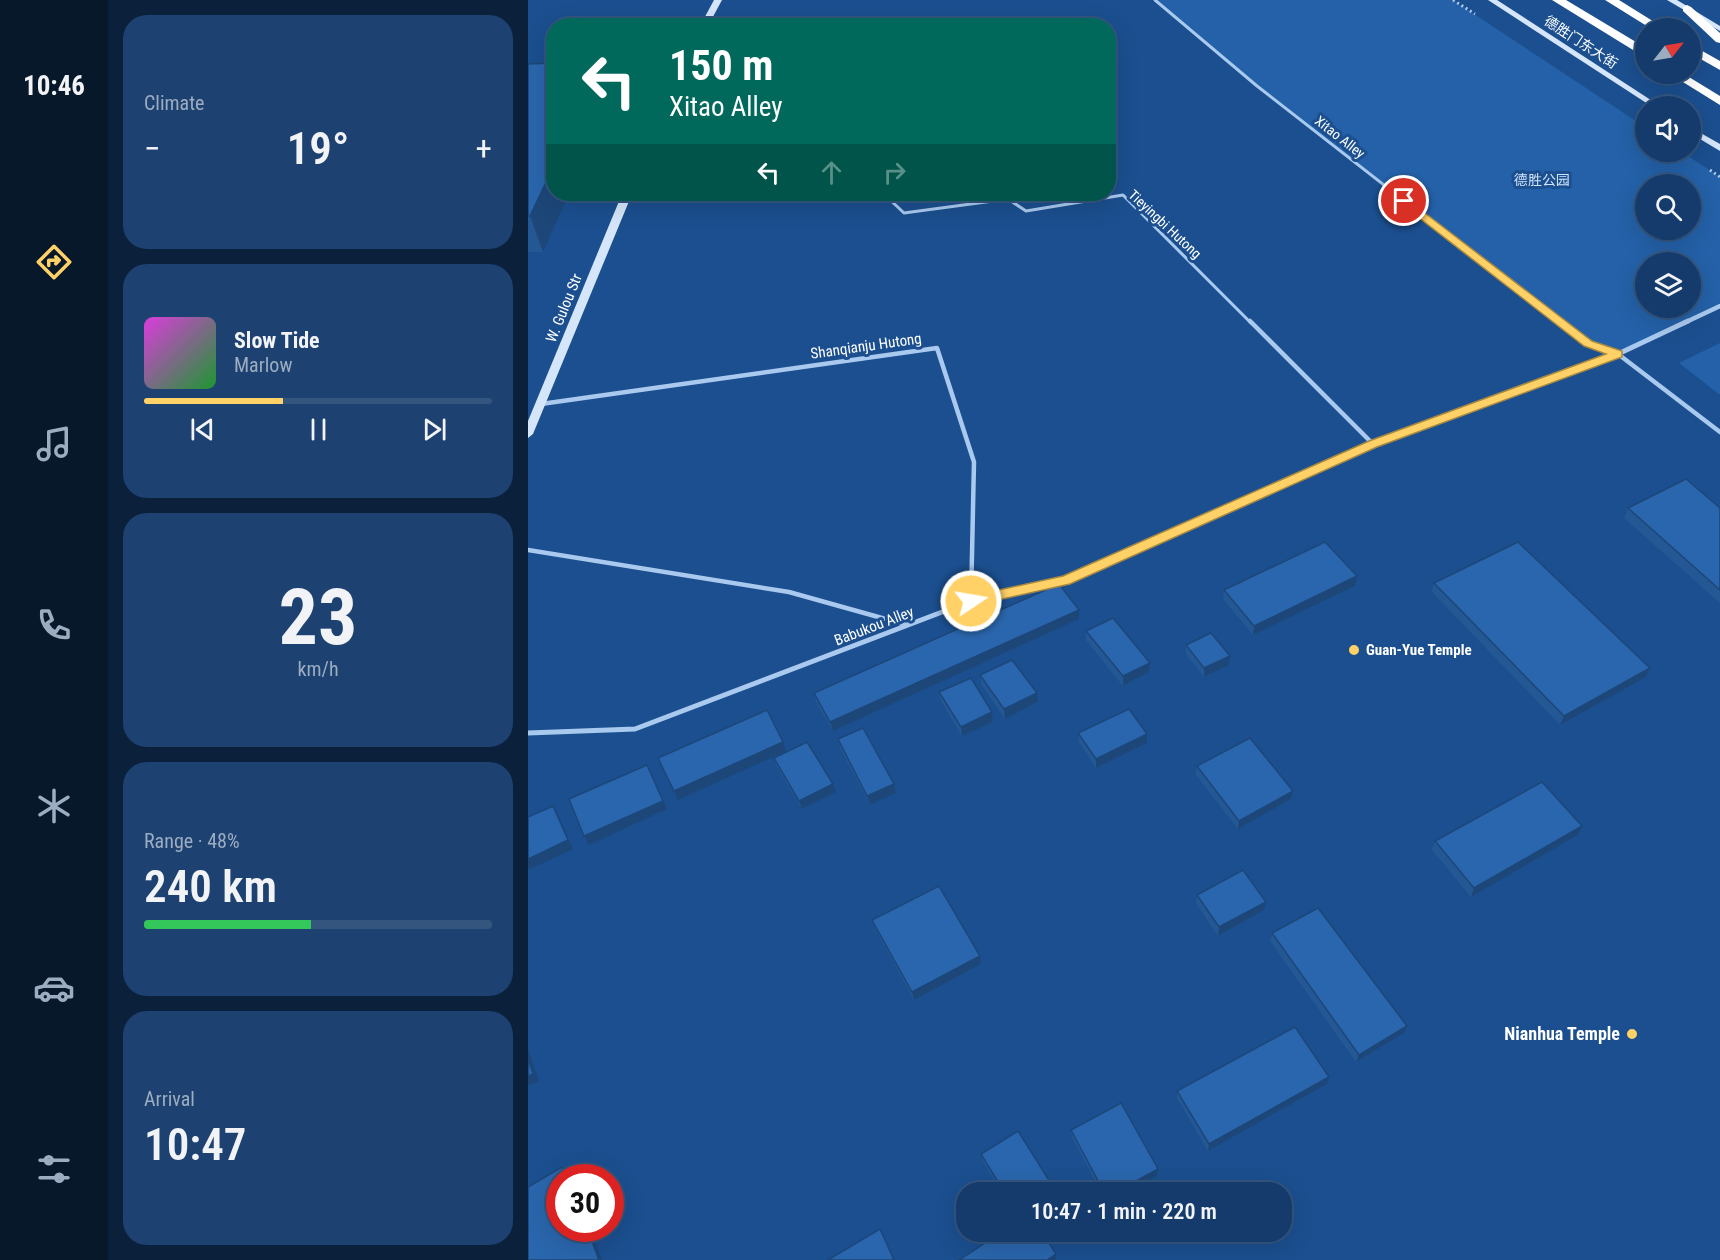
<!DOCTYPE html>
<meta charset="utf-8">
<style>
body{margin:0;font-family:"Roboto Condensed","Noto Sans SC",sans-serif;background:#1d4271;color:#f1f3f6;height:100vh;display:flex;flex-direction:column;font-size:22px;white-space:nowrap}
*{box-sizing:border-box;margin:0}
p{font-size:20px;color:#9dadc1}
.icon{flex:none;width:33px;height:33px;fill:none;stroke:currentColor;stroke-width:2;stroke-linecap:round;stroke-linejoin:round}
.map{position:relative;flex:1;overflow:hidden}
.side{display:flex;flex-direction:column;gap:15px;padding:15px;background:#0b203b;width:420px}
.side>*{flex:none}
.top-card{position:absolute;left:18px;top:18px;width:570px;height:183px;border-radius:24px;box-shadow:0 6px 24px #0002,0 0 0 2px #33557e;background:#00695c;color:#fff;overflow:hidden}
.needle{width:39px;rotate:59deg}
.fabs{position:absolute;left:1107px;top:18px;display:grid;gap:12px}
.fabs a{display:grid;place-items:center;width:66px;height:66px;border-radius:50%;background:#143b6b;box-shadow:0 6px 24px #0002,0 0 0 2px #33557e;font-size:30px}
.speed{position:absolute;left:18px;top:1164px;display:flex;gap:12px;font-size:30px;font-weight:700;text-align:center}
.speed>*{display:grid;place-content:center;width:78px;height:78px;border-radius:50%;background:#143b6b;box-shadow:0 6px 24px #0002,0 0 0 2px #33557e;line-height:1}
.speed .limit{border:9px solid #d22;background:#fff;color:#111}
.pin{position:absolute;display:grid;place-items:center;width:51px;height:51px;color:#fff;margin:-26px;border:3px solid #fff;border-radius:50%;box-shadow:0 2px 6px #0007}
.me{position:absolute;width:66px;margin:-33px;rotate:78deg;stroke-linejoin:round;filter:drop-shadow(0 0 4px #0008)}
.turn{display:flex;align-items:center;gap:21px;height:126px;padding:0 24px;font-size:27px}
.turn .icon{width:78px;height:78px;stroke-width:2.5}
.turn b{display:block;font-size:42px;line-height:51px}
.lanes{display:flex;align-items:center;height:57px;padding:0 24px;background:#0003;justify-content:center;gap:30px;direction:ltr}
.lanes .off{opacity:.35}
.big{font-size:45px;font-weight:600;line-height:1.1}
.side .card{flex:1;display:flex;flex-direction:column;justify-content:center;gap:9px;min-width:0;padding:0 21px;border-radius:24px;background:#1d4271}
.side .dial{align-items:center;gap:0}
.dial b{font-size:78px;line-height:1}
.song{display:flex;align-items:center;gap:18px}
.cover{width:72px;height:72px;border-radius:9px;background:linear-gradient(135deg,hsl(300 70% 55%),hsl(130 70% 35%))}
.played{height:6px;border-radius:3px;background:linear-gradient(90deg,#ffd166 40%,#33557e 40%)}
.keys{display:flex;justify-content:space-around;direction:ltr}
.heat{display:flex;justify-content:space-between;align-items:center;font-size:33px;direction:ltr}
.charge{height:9px;border-radius:4px;background:linear-gradient(90deg,#34c759 48%,#33557e 0)}
.trip{position:absolute;left:428px;top:1182px;width:336px;height:60px;border-radius:24px;background:#143b6b;box-shadow:0 6px 24px #0002,0 0 0 2px #33557e;font-weight:600;line-height:60px;text-align:center}
main{display:flex;flex:1;min-height:0}
.tabs{display:flex;flex-direction:column;width:108px;justify-content:space-around;align-items:center;background:#08182b;color:#9dadc1}
.tabs .icon{width:42px;height:42px}
.tabs .on{color:#ffd166}
.tabs b{font-size:27px;color:#f1f3f6}
.map>svg:first-child{display:block}
.green{fill:#2461a8;fill-rule:evenodd}
.lines{fill:none;stroke-linecap:round;stroke-linejoin:round}
.path{stroke:#a9c9ee;stroke-width:3;stroke-dasharray:2 3;stroke-linecap:butt}
.lane-far1{stroke:#a9c9ee;stroke-width:3}
.lane{stroke:#a9c9ee;stroke-width:4.5}
.street-far1{stroke:#a9c9ee;stroke-width:4.5}
.street{stroke:#a9c9ee;stroke-width:5}
.secondary{fill:#d6e6fa;fill-rule:evenodd}
.highway{fill:#fff;fill-rule:evenodd}
.wall{fill:#245895}
.shaded-wall{fill:#1d4779}
.building{fill:#2a66ad;stroke:#1d4779;stroke-width:1.5}
.route{fill:#ffd166;stroke:#a68842;stroke-width:1.5}
.poi-dot{fill:#ffd166;stroke:#1b4f8f;stroke-width:2}
.labels{text-anchor:middle;stroke-width:6;stroke-linejoin:round;paint-order:stroke}
.far-street-label{font-size:14px;fill:#fff;stroke:#1b4f8f}
.far-park-label{font-size:14px;fill:#cfe3fa;stroke:#1b4f8f}
.street-label{font-size:15px;fill:#fff;stroke:#1b4f8f}
.poi-label{font-size:15px;font-weight:bold;fill:#fff;stroke:#1b4f8f;text-anchor:start}
.near-poi-label{font-size:18px;font-weight:bold;fill:#fff;stroke:#1b4f8f;text-anchor:end}
</style>
<main>
<nav class="tabs">
<b>10:46</b>
<svg class="icon on" aria-label="directions" viewBox="0 0 24 24"><path d="M12 3l9 9-9 9-9-9zM9 14v-3h6M13 9l2 2-2 2"/></svg>
<svg class="icon" aria-label="music" viewBox="0 0 24 24"><path d="M9 18V5l10-2v13"/><circle cx="6" cy="18" r="3"/><circle cx="16" cy="16" r="3"/></svg>
<svg class="icon" aria-label="phone" viewBox="0 0 24 24"><path d="M5 4h4l2 5-3 2q2 4 5 5l2-3 5 2v4C11 20 4 13 5 4z"/></svg>
<svg class="icon" aria-label="climate" viewBox="0 0 24 24"><path d="M12 3v18M4 7l16 10M4 17L20 7"/></svg>
<svg class="icon" aria-label="car" viewBox="0 0 24 24"><path d="M5 17H2v-5l4-1 3-4h7l3 4 3 1v5h-3M9 17h6M6 11h13"/><circle cx="7" cy="17" r="2"/><circle cx="17" cy="17" r="2"/></svg>
<svg class="icon" aria-label="filters" viewBox="0 0 24 24"><path d="M4 7h16M4 17h16"/><circle cx="9" cy="7" r="2"/><circle cx="15" cy="17" r="2"/></svg>
</nav>
<section class="side">
<div class="card"><p>Climate</p>
<div class="heat"><a>−</a><b class="big">19°</b><a>+</a></div>
</div>
<div class="card">
<div class="song"><i class="cover"></i><div><b>Slow Tide</b><p>Marlow</p></div></div>
<div class="played"></div>
<div class="keys"><svg class="icon" aria-label="previous" viewBox="0 0 24 24"><path d="M18 5L8 12l10 7zM5 5v14"/></svg><svg class="icon" aria-label="pause" viewBox="0 0 24 24"><path d="M8 5v14M16 5v14"/></svg><svg class="icon" aria-label="next" viewBox="0 0 24 24"><path d="M6 5l10 7-10 7zM19 5v14"/></svg></div>
</div>
<div class="card dial"><b>23</b><p>km/h</p></div>
<div class="card"><p>Range · 48%</p><b class="big">240 km</b><div class="charge"></div></div>
<div class="card"><p>Arrival</p><b class="big">10:47</b></div>
</section>
<div class="map">
<svg width="1192" height="1260" viewBox="0 0 1192 1260">
<rect width="100%" height="100%" fill="#1b4f8f"/>
<g class="green">
<path d="M627 0H925L1117 127 1118 152H1154L1192 177V306L1090 354 1060 344 729 86ZM1118 184H1162V230H1118ZM1118 262H1162V308H1118Z"/>
<polygon points="1192,343 1192,395 1151,363"/>
</g>
<g class="lines">
<g class="path">
<polyline points="925,0 947,14"/>
<polyline points="1182,170 1192,177"/>
</g>
<g class="lane-far1">
<polyline points="627,0 729,86 1033,323"/>
<polyline points="356,194 376,213 480,199 498,211 595,195 723,323"/>
</g>
<g class="lane">
<polyline points="722,321 845,444"/>
<polyline points="1031,321 1060,344 1090,354 1192,432"/>
<polyline points="13,404 409,348 446,462 443,601"/>
<polyline points="0,550 261,592 379,625"/>
</g>
<polyline class="street-far1" points="1156,323 1192,306"/>
<polyline class="street" points="0,733 107,729 443,601 537,581 845,444 1090,354 1160,321"/>
<g class="secondary">
<polygon points="186,0 194,0 180,26 172,26"/>
<polygon points="960,0 969,0 1132,106 1123,106"/>
<polygon points="1139,0 1149,0 1192,26 1192,31"/>
<polygon points="1162,127 1192,144 1192,151 1162,133"/>
<polygon points="94,194 104,194 5,434 0,438 0,421"/>
</g>
<g class="highway">
<polygon points="1024,0 1038,0 1118,48 1118,58"/>
<polygon points="1077,0 1091,0 1136,28 1122,28"/>
<polygon points="1159,5 1163,7 1192,33 1192,43 1188,42 1155,11 1155,7"/>
<polygon points="1162,44 1192,61 1192,70 1162,53"/>
<polygon points="1142,74 1156,74 1192,96 1192,105"/>
</g>
</g>
<g class="wall">
<polygon points="0,64 15,252 0,252"/>
<polygon points="1100,508 1192,508 1192,603 1096,518"/>
<polygon points="906,583 1118,677 1032,725 904,592"/>
<polygon points="827,586 725,635 695,599 696,590"/>
<polygon points="551,619 305,731 288,702 286,693"/>
<polygon points="558,631 622,663 621,672 595,686 558,640"/>
<polygon points="658,645 701,665 676,677 658,654"/>
<polygon points="452,675 509,693 510,702 477,719 453,684"/>
<polygon points="411,692 464,712 465,722 434,736 413,701"/>
<polygon points="550,733 619,743 568,768 551,742"/>
<polygon points="310,739 366,784 368,793 342,805 312,748"/>
<polygon points="246,758 305,784 308,792 274,809 249,767"/>
<polygon points="669,766 765,791 763,799 710,829 668,775"/>
<polygon points="1054,826 1050,835 943,897 904,850 907,841"/>
<polygon points="669,895 736,910 690,936 668,903"/>
<polygon points="344,920 452,956 453,964 386,1000 347,928"/>
<polygon points="744,933 876,1033 828,1062 742,941"/>
<polygon points="799,1084 680,1151 649,1098 649,1091"/>
<polygon points="543,1130 629,1176 599,1192 573,1192 544,1137"/>
<polygon points="453,1154 523,1189 518,1192 473,1192 455,1161"/>
</g>
<g class="shaded-wall">
<polygon points="26,165 26,194 41,194 15,252 2,216"/>
<polygon points="829,576 827,586 725,635 726,626"/>
<polygon points="551,610 551,619 305,731 302,722"/>
<polygon points="702,656 701,665 676,677 676,668"/>
<polygon points="622,663 621,672 595,686 595,676"/>
<polygon points="1122,668 1118,677 1032,725 1036,716"/>
<polygon points="509,693 510,702 477,719 476,709"/>
<polygon points="464,712 465,722 434,736 433,727"/>
<polygon points="619,734 619,743 568,768 568,759"/>
<polygon points="255,742 258,751 150,800 146,791"/>
<polygon points="119,765 139,809 61,845 56,836"/>
<polygon points="305,784 308,792 274,809 271,801"/>
<polygon points="366,784 368,793 342,805 339,796"/>
<polygon points="765,791 763,799 710,829 711,821"/>
<polygon points="25,806 30,815 45,849 0,870 0,859"/>
<polygon points="1054,826 1050,835 943,897 946,888"/>
<polygon points="738,902 736,910 690,936 691,927"/>
<polygon points="452,956 453,964 386,1000 384,992"/>
<polygon points="879,1026 876,1033 828,1062 831,1055"/>
<polygon points="0,1049 11,1081 0,1086"/>
<polygon points="801,1077 799,1084 680,1151 681,1144"/>
<polygon points="34,1167 40,1174 42,1178 38,1178"/>
<polygon points="630,1169 629,1176 599,1192 588,1192"/>
<polygon points="522,1182 523,1189 518,1192 507,1192"/>
<polygon points="59,1228 62,1228 74,1260 71,1260"/>
<polygon points="528,1254 528,1260 519,1260"/>
</g>
<g class="building">
<polygon points="26,63 26,165 2,216 0,216 0,64"/>
<polygon points="1158,479 1192,508 1192,590 1100,508"/>
<polygon points="797,542 829,576 726,626 696,590"/>
<polygon points="990,542 1122,668 1036,716 906,583"/>
<polygon points="531,584 551,610 302,722 286,693"/>
<polygon points="585,618 622,663 595,676 558,631"/>
<polygon points="683,633 702,656 676,668 658,645"/>
<polygon points="484,660 509,693 476,709 452,675"/>
<polygon points="443,678 464,712 433,727 411,692"/>
<polygon points="601,709 619,734 568,759 550,733"/>
<polygon points="239,710 255,742 146,791 130,758"/>
<polygon points="335,728 366,784 339,796 310,739"/>
<polygon points="722,738 765,791 711,821 669,766"/>
<polygon points="279,742 305,784 271,801 246,758"/>
<polygon points="119,765 135,801 56,836 41,799"/>
<polygon points="1014,782 1054,826 946,888 907,841"/>
<polygon points="25,806 40,840 0,859 0,817"/>
<polygon points="715,870 738,902 691,927 669,895"/>
<polygon points="411,886 452,956 384,992 344,920"/>
<polygon points="790,908 879,1026 831,1055 744,933"/>
<polygon points="767,1027 801,1077 681,1144 649,1091"/>
<polygon points="0,1059 5,1074 0,1076"/>
<polygon points="593,1103 630,1169 588,1192 576,1192 543,1130"/>
<polygon points="490,1131 522,1182 507,1192 476,1192 453,1154"/>
<polygon points="34,1167 38,1178 32,1178 32,1228 59,1228 71,1260 0,1260 0,1187"/>
<polygon points="352,1229 366,1260 300,1260"/>
<polygon points="474,1232 514,1232 528,1254 519,1260 431,1260"/>
</g>
<polygon class="route" points="876,197 1064,341 1094,351 1094,357 849,447 542,584 443,606 438,605 436,601 438,598 443,596 535,576 841,441 1078,354 1056,346 872,203 871,201"/>
<g class="poi-dot">
<circle cx="826" cy="650" r="6"/>
<circle cx="1104" cy="1034" r="6"/>
</g>
<g class="labels">
<g class="far-street-label">
<text transform="translate(1053 42) rotate(33)" y="5">德胜门东大街</text>
<text transform="translate(812 137) rotate(38)" y="5">Xitao Alley</text>
<text transform="translate(637 224) rotate(43)" y="5">Tieyingbi Hutong</text>
</g>
<g class="far-park-label">
<text x="1014" y="185">德胜公园</text>
</g>
<g class="street-label">
<text transform="translate(36 308) rotate(-68)" y="5">W. Gulou Str</text>
<text transform="translate(338 346) rotate(-8)" y="5">Shanqianju Hutong</text>
<text transform="translate(346 626) rotate(-21)" y="5">Babukou Alley</text>
</g>
<g class="poi-label">
<text x="838" y="655">Guan-Yue Temple</text>
</g>
<g class="near-poi-label">
<text x="1092" y="1040">Nianhua Temple</text>
</g>
</g>
</svg>
<div class="fabs">
<a><svg class="needle" viewBox="-14 -14 28 28"><path d="M0-13l5 13h-10z" fill="#e53935"/><path d="M0 13l5-13h-10z" fill="#9dadc1"/></svg></a>
<a><svg class="icon" aria-label="sound" viewBox="0 0 24 24"><path d="M4 9h4l5-4v14l-5-4H4zM17 9q2 3 0 6"/></svg></a>
<a><svg class="icon" aria-label="search" viewBox="0 0 24 24"><circle cx="10" cy="10" r="6"/><path d="M15 15l6 6"/></svg></a>
<a><svg class="icon" aria-label="layers" viewBox="0 0 24 24"><path d="M12 4l9 5-9 5-9-5zM3 14l9 5 9-5"/></svg></a>
</div>
<div class="speed"><div class="limit">30</div></div>
<div class="pin" style="left:876px;top:201px;background:#d93025"><svg class="icon" aria-label="arrive" viewBox="0 0 24 24"><path d="M6 21V4h12l-3 4 3 4H6"/></svg></div>
<svg class="me" style="left:443px;top:601px" viewBox="-20 -20 40 40"><circle r="17" fill="#ffd166" stroke="#fff" stroke-width="3"/><path d="M0-11L8 9 0 5-8 9z" fill="#fff"/></svg>
<div class="trip">10:47 · 1 min · 220 m</div>
<div class="top-card">
<div class="turn"><svg class="icon" aria-label="left" viewBox="0 0 24 24"><path d="M17 20v-9H6M10 6l-5 5 5 5"/></svg><div><b>150 m</b>Xitao Alley</div></div>
<div class="lanes"><svg class="icon" aria-label="left" viewBox="0 0 24 24"><path d="M17 20v-9H6M10 6l-5 5 5 5"/></svg><svg class="icon off" aria-label="ahead" viewBox="0 0 24 24"><path d="M12 20V5M6 11l6-6 6 6"/></svg><svg class="icon off" aria-label="right" viewBox="0 0 24 24"><path d="M7 20v-9h11M14 6l5 5-5 5"/></svg></div>
</div>
</div>
</main>
